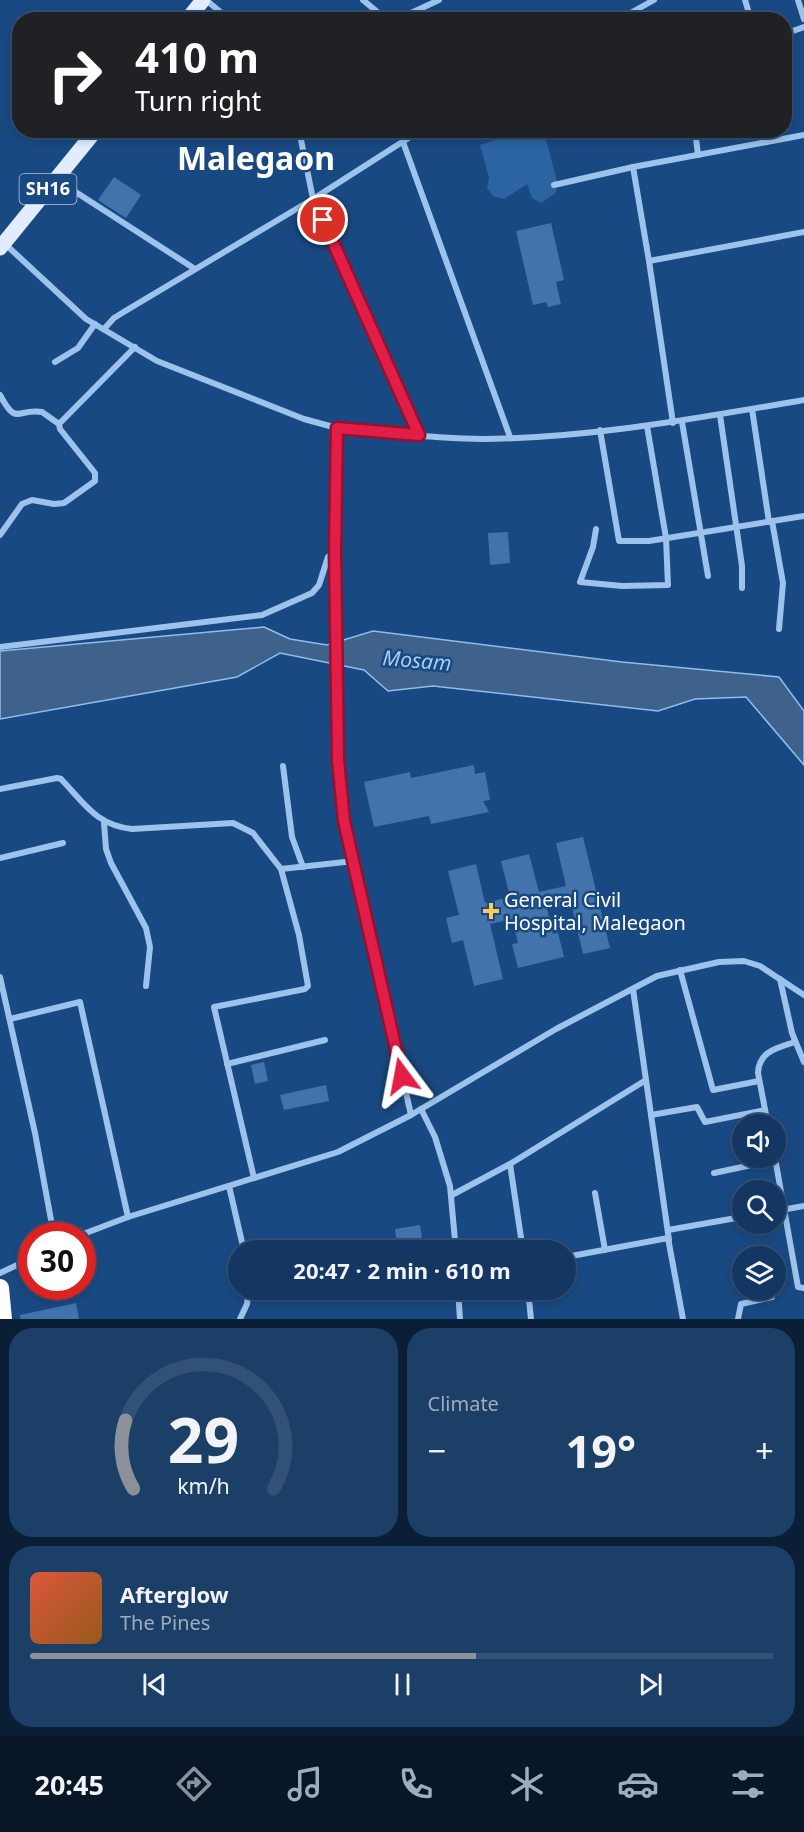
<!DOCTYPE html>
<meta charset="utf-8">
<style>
body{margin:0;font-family:"Noto Sans",sans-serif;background:#1c3f68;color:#f1f3f6;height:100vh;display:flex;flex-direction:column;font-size:22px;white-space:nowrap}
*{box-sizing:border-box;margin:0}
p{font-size:20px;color:#9dacbe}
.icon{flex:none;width:33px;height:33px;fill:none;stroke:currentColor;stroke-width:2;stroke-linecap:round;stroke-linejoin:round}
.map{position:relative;height:1319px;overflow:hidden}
.sheet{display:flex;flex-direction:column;gap:9px;padding:9px;background:#0a1e36;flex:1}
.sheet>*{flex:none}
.hud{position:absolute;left:12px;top:12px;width:780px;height:126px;border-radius:24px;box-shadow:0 3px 9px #0003,0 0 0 2px #325177;background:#202124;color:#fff;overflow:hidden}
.tools{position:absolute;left:732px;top:1114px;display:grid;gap:12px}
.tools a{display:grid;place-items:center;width:54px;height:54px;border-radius:50%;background:#133762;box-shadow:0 3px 9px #0003,0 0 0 2px #325177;font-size:30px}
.speed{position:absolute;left:18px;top:1222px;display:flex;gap:12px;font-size:30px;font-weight:700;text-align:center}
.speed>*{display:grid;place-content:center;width:78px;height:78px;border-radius:50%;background:#133762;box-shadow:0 3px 9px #0003,0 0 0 2px #325177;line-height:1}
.speed .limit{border:9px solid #d22;background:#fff;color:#111}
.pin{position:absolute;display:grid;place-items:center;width:51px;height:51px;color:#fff;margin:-26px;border:3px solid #fff;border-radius:50%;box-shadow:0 2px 6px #0007}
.me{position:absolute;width:66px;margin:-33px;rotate:347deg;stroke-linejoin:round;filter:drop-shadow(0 0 4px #0008)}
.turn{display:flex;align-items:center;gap:21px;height:126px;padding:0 24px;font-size:27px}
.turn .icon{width:78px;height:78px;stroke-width:2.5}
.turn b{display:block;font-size:42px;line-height:51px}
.big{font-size:45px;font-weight:700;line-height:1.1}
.sheet .tile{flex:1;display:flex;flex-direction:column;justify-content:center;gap:9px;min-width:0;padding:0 21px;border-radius:24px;background:#1c3f68}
.sheet .dial{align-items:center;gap:0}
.dial svg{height:156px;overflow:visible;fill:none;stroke:#325177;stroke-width:7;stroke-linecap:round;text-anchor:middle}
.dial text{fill:#f1f3f6;stroke:none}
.song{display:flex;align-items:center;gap:18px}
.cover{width:72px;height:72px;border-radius:9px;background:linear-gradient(135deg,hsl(10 70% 55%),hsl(30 70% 35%))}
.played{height:6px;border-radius:3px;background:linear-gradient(90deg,#8c9099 60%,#325177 60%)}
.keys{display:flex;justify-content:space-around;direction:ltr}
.heat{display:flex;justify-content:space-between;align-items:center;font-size:33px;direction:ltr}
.sheet .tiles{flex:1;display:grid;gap:9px;grid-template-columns:1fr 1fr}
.tile:last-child{grid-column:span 2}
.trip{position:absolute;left:228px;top:1240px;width:348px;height:60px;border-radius:30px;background:#133762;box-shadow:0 3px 9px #0003,0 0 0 2px #325177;font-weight:700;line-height:60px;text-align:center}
.dock{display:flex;height:96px;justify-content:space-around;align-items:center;background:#081627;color:#9dacbe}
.dock .icon{width:42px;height:42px}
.dock .active{color:#8c9099}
.dock b{font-size:27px;color:#f1f3f6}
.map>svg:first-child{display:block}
.green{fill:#2c63a1}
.water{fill:#3f628c;stroke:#90bded;stroke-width:1.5}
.building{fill:#4273ab}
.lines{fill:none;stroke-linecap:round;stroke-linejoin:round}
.street{stroke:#9dc2eb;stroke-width:6}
.primary{stroke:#e1edff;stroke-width:15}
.highway{stroke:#fff;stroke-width:18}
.route-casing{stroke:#92132f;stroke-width:15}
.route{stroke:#e11d48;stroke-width:10}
.poi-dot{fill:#feca58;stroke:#194982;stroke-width:2}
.labels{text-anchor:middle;stroke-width:5;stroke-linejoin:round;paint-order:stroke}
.shield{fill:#194982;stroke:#bac8da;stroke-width:1.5}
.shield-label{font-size:18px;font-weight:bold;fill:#fff}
.poi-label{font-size:20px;fill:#fff;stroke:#194982;text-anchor:start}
.water-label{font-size:21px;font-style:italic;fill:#a9ccf3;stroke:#194982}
.town-label{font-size:32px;font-weight:bold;fill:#fff;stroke:#194982}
</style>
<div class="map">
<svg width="804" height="1319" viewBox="0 0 804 1319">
<rect width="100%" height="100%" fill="#194982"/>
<polygon class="green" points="510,131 544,132 557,181 556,193 541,203 532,198 527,184 504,199 493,196 487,188 489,178 480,145 511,135"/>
<polygon class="water" points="264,627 290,639 327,645 373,631 622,662 779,677 804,711 804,765 746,697 695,699 658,711 433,686 388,691 364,670 280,653 237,677 0,719 0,651"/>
<g class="building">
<polygon points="114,177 141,195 126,218 98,200"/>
<polygon points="551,223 564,280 556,282 561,304 548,307 546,302 533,305 516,231"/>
<polygon points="508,532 510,563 490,565 488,533"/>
<polygon points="474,765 475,774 485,772 490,800 483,801 489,812 431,824 429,816 374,827 364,782 410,772 411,778"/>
<polygon points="583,837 610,948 583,954 571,903 547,909 553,934 558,933 564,957 518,968 512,944 518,943 512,919 490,924 503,979 474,986 463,940 452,943 446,918 459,915 448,871 476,864 485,903 510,897 501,861 529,854 539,892 566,886 556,843"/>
<polygon points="264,1062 268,1081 255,1084 251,1065"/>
<polygon points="326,1085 329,1101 284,1110 280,1095"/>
<polygon points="420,1225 424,1251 398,1251 395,1229"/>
<polygon points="76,1303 79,1319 20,1319 20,1315"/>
</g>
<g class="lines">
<g class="street">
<polyline points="206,0 230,20"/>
<polyline points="363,0 387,20"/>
<polyline points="745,0 751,20"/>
<polyline points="798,0 804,19"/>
<polyline points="396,20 439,0"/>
<polyline points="618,20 654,0"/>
<polyline points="784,34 804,27"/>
<polyline points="695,130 698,155"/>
<polyline points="403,142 510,437"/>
<polyline points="57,180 195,269"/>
<polyline points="554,185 633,167"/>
<path d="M4 243 86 319 157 361 304 419 337 428C336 506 336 584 337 661 338 729 338 795 354 861"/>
<polyline points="649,261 633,167 804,135"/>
<polyline points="104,329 114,318 127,310 313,199 299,130"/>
<polyline points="55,362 78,348 95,324"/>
<path d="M0 395C17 427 17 408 42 412L59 424"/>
<polyline points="752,409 769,522"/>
<polyline points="720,415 742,566 742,588"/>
<polyline points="682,422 708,576"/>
<polyline points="673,423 649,261 804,232"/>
<path d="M337 428C385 432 434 439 483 439 591 438 698 418 804 400"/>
<polyline points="600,430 619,541 649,541 804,516"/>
<polyline points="419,435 313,199 421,130"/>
<polyline points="772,521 783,583 779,629"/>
<polyline points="596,529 593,547 580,582 622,586 668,585 666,538 647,426"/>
<polyline points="0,535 22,504 32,500 54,504 64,503 95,481 95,473 60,429 59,424 135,347"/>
<polyline points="0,647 262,615 312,593 319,585 328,557 335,551"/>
<polyline points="283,766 292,837 303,867"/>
<path d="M0 789 57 778 61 779C85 804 96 825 132 829L233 823 253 833 281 869 354 861 411 1115 338 1152 128 1217 78 1236"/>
<polyline points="104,823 106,849 111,863 146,928 150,947 146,986"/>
<polyline points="0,858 63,843"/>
<polyline points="680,970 713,1090 759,1081"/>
<polyline points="0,977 35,1133 54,1236"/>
<polyline points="780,979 792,1033 804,1062"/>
<polyline points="633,989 646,1080"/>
<polyline points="10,1019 80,1002 128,1217"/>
<polyline points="227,1064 325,1040"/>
<polyline points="421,1109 435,1137 450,1186 456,1251"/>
<polyline points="411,1115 556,1029 657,976 719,962 744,961 760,966 804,995"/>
<polyline points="651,1115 697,1107 705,1122 765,1110"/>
<path d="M768 1125 758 1073C759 1051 777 1048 795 1042"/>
<polyline points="775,1158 798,1287 804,1288"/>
<polyline points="510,1164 646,1080 669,1240"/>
<polyline points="714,1173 775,1160"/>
<polyline points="254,1178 214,1007 305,989 308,986 299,935 281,869"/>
<polyline points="229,1186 244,1251"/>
<polyline points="595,1193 605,1250"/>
<polyline points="452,1195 510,1164 523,1251"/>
<polyline points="776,1211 804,1206"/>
<polyline points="668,1230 742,1217"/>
<polyline points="566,1257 668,1238 683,1319"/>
<polyline points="0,1273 32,1258"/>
<polyline points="458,1290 460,1319"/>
<polyline points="528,1290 531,1319"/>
<polyline points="240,1319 247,1304 249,1290"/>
<polyline points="738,1319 741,1304 772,1297"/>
</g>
<g class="primary">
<polyline points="187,20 203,0"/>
<polyline points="0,248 96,130"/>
</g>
<polyline class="highway" points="0,1288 3,1319"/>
</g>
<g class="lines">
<defs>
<polyline id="route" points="323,220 419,435 337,428 335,551 338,760 344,821 402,1076"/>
</defs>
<use href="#route" class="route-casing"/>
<use href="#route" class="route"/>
</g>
<path class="poi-dot" d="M488 902h6v6h6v6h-6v6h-6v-6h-6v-6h6z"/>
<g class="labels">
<rect class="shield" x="19.5" y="174" width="57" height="30" rx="4.5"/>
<g class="shield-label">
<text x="48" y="195">SH16</text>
</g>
<g class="poi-label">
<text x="504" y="907">General Civil<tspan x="504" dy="23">Hospital, Malegaon</tspan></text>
</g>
<g class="water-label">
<text transform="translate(417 661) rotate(5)" y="7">Mosam</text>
</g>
<g class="town-label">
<text x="256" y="170">Malegaon</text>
</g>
</g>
</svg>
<div class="tools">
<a><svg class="icon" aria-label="sound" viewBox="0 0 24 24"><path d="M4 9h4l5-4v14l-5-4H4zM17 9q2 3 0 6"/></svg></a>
<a><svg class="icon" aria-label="search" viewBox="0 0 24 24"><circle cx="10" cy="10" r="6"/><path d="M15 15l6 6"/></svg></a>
<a><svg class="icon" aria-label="layers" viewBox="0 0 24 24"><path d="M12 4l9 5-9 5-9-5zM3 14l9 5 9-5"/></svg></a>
</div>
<div class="speed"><div class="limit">30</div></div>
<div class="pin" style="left:323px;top:220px;background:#d93025"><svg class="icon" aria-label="arrive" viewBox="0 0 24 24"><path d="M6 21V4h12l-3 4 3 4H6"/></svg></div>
<svg class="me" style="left:402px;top:1076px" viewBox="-20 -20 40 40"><path d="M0-17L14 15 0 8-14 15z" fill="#e11d48" stroke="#fff" stroke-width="4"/></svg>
<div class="trip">20:47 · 2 min · 610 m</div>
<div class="hud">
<div class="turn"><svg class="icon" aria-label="right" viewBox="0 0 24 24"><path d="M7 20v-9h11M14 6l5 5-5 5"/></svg><div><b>410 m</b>Turn right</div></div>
</div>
</div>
<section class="sheet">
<div class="tiles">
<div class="tile dial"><svg viewBox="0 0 100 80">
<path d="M14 69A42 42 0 1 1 86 69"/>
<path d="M14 69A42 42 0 0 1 10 34" stroke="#8c9099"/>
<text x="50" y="56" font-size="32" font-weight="700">29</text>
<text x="50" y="72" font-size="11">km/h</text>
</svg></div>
<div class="tile"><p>Climate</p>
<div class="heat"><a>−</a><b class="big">19°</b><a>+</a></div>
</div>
<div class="tile">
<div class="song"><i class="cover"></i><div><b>Afterglow</b><p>The Pines</p></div></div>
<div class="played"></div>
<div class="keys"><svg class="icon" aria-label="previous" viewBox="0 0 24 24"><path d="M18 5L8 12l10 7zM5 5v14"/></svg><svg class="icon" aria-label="pause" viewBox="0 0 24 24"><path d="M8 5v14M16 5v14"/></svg><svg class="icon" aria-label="next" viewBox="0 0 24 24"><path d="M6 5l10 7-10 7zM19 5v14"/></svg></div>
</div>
</div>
</section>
<nav class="dock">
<b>20:45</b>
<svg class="icon active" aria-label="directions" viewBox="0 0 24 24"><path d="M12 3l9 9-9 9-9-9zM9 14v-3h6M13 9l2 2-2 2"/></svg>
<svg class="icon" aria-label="music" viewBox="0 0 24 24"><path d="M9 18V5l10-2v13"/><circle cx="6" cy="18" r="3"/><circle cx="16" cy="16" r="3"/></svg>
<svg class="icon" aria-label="phone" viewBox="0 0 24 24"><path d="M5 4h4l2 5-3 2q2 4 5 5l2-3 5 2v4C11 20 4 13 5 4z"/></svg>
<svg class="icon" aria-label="climate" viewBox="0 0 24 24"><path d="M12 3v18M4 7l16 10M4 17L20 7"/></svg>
<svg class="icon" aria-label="car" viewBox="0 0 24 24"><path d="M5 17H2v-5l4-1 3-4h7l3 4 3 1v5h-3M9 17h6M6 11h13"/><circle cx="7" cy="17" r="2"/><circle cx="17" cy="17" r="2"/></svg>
<svg class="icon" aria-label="filters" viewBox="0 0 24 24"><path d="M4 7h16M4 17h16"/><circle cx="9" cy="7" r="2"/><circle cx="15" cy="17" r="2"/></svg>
</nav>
